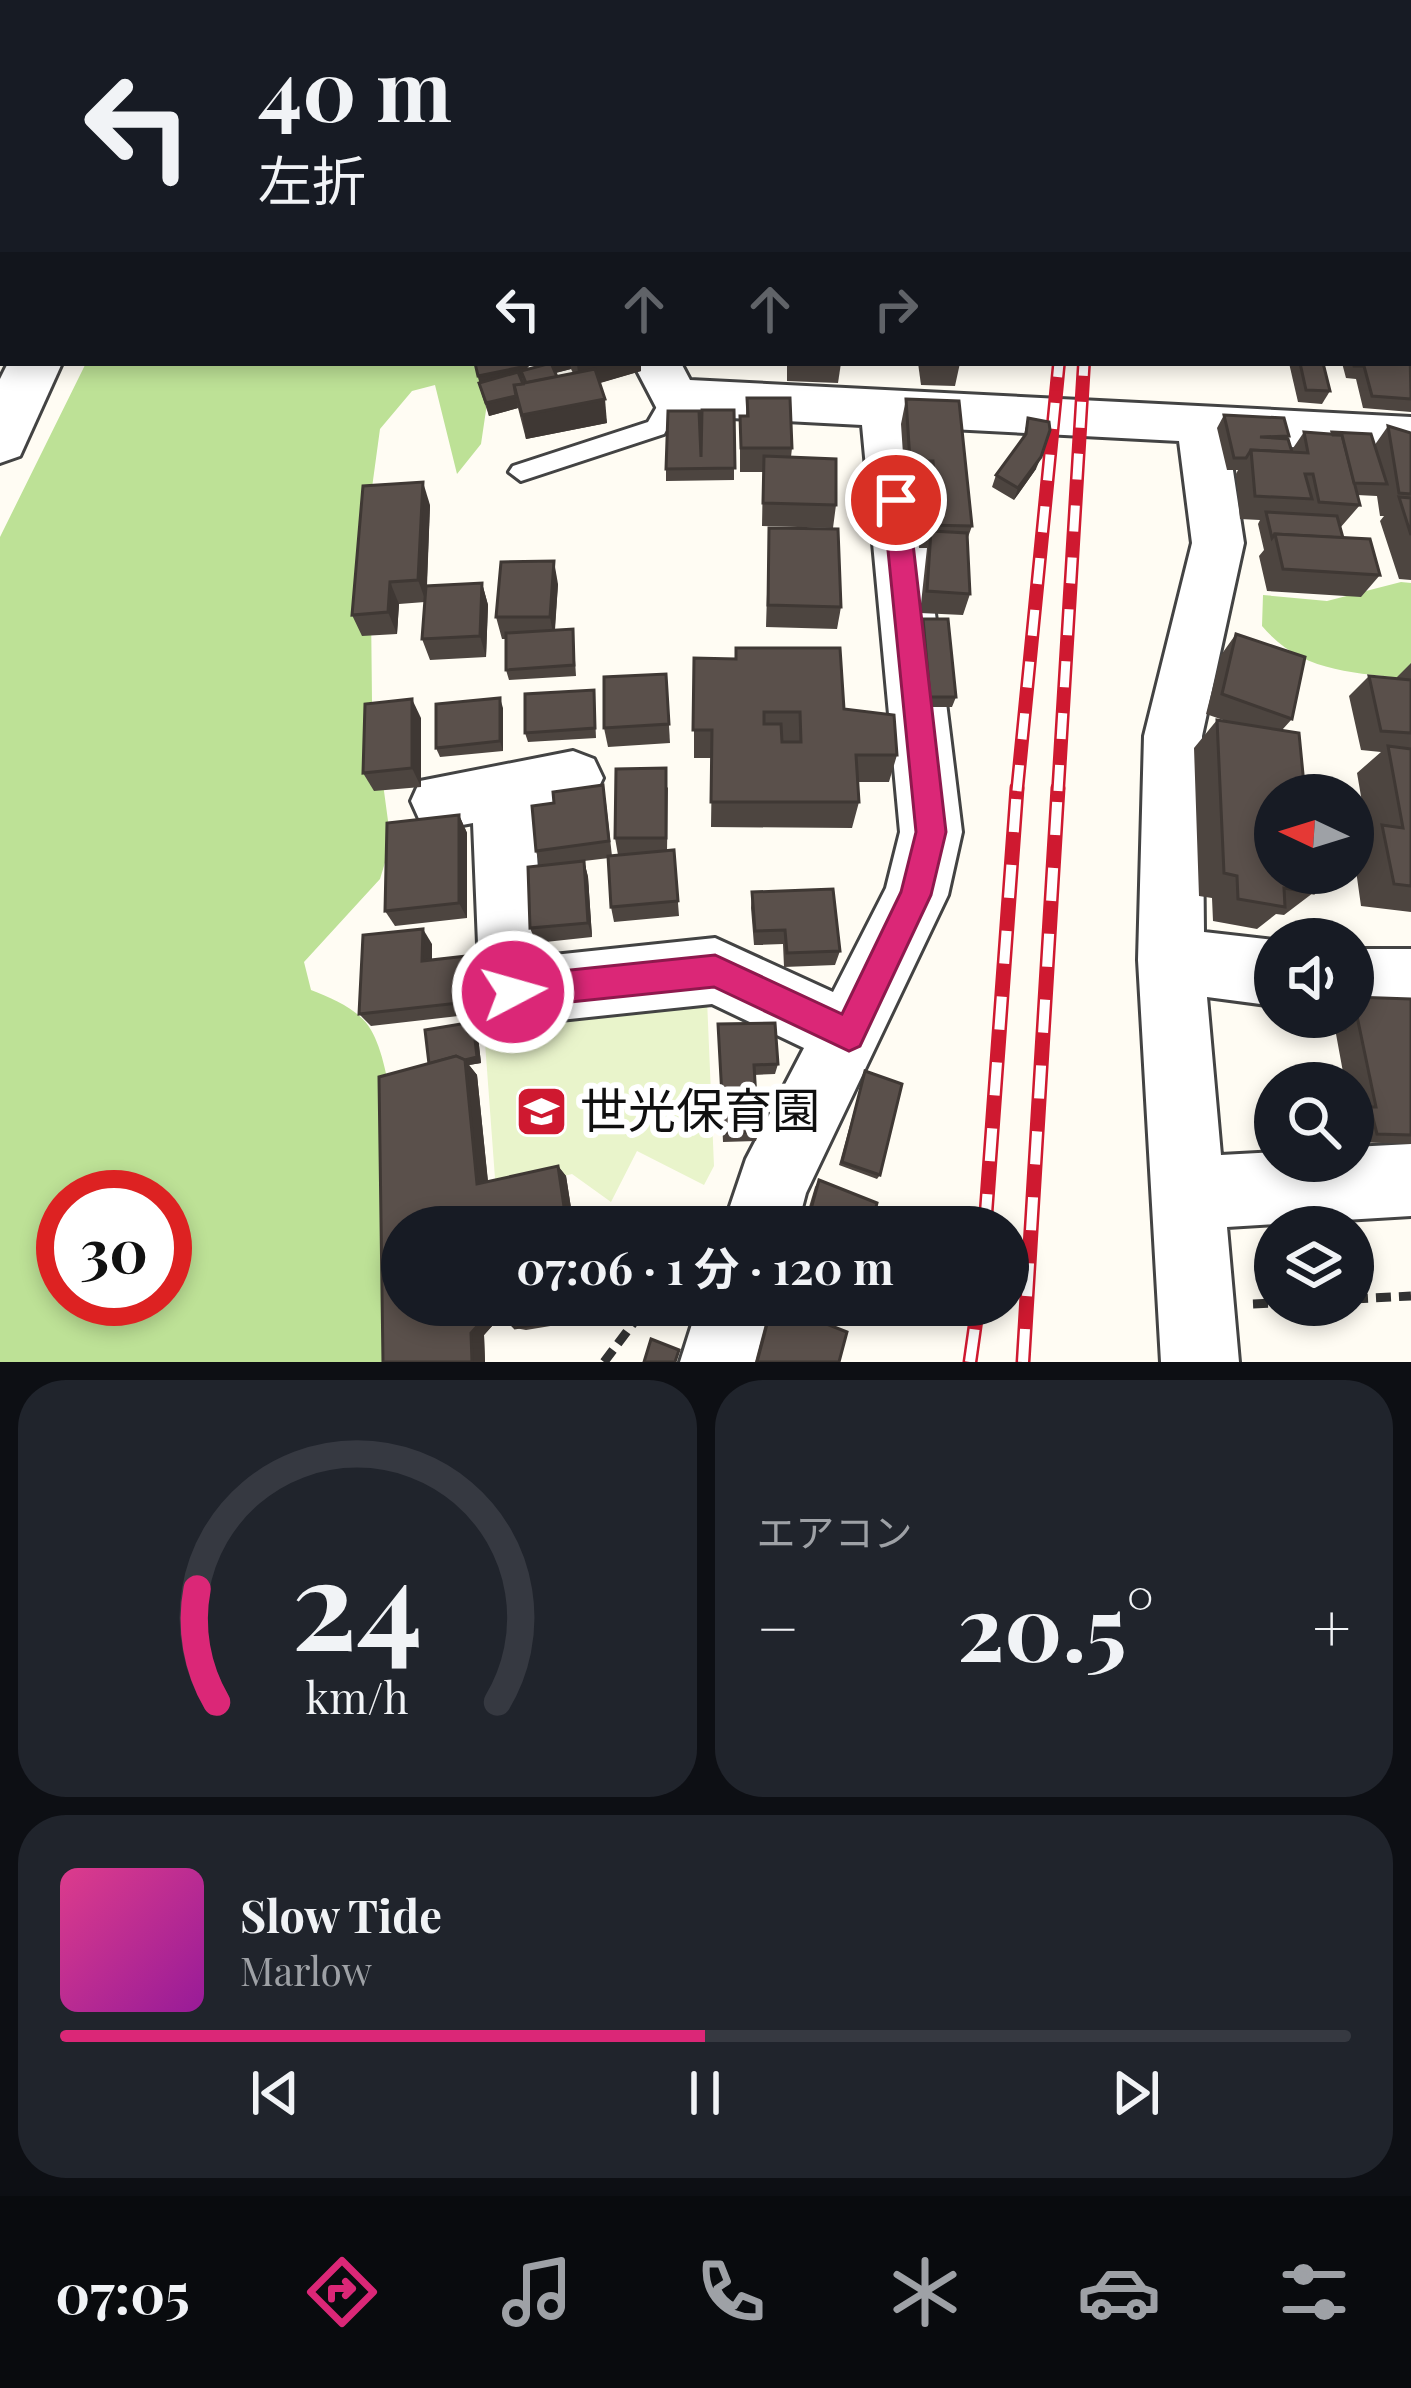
<!DOCTYPE html>
<html lang="ja">
<meta charset="utf-8">
<style>
body{margin:0;font-family:"Playfair Display","Noto Sans JP",serif;background:#20242c;color:#f1f3f6;height:100vh;display:flex;flex-direction:column;font-size:45px;white-space:nowrap}
*{box-sizing:border-box;margin:0}
p{font-size:39px;color:#9ea1a6}
.icon{flex:none;width:66px;height:66px;fill:none;stroke:currentColor;stroke-width:2;stroke-linecap:round;stroke-linejoin:round}
.map{position:relative;height:1362px;overflow:hidden}
.side{display:flex;flex-direction:column;gap:18px;padding:18px;background:#0d0f14;flex:1}
.side>*{flex:none}
.top-card{position:absolute;left:0px;top:0px;width:1413px;height:366px;box-shadow:0 6px 18px #0003;background:#171b24;color:#f1f3f6;overflow:hidden}
.needle{width:78px;rotate:274deg}
.fabs{position:absolute;left:1254px;top:774px;display:grid;gap:24px}
.fabs a{display:grid;place-items:center;width:120px;height:120px;border-radius:50%;background:#171b24;box-shadow:0 6px 18px #0003;font-size:60px}
.speed{position:absolute;left:36px;top:1170px;display:flex;gap:24px;font-size:60px;font-weight:700;text-align:center}
.speed>*{display:grid;place-content:center;width:156px;height:156px;border-radius:50%;background:#171b24;box-shadow:0 6px 18px #0003;line-height:1}
.speed .limit{border:18px solid #d22;background:#fff;color:#111}
.pin{position:absolute;display:grid;place-items:center;width:102px;height:102px;color:#fff;margin:-51px;border:6px solid #fff;border-radius:50%;box-shadow:0 3px 12px #0007}
.me{position:absolute;width:132px;margin:-66px;rotate:84deg;stroke-linejoin:round;filter:drop-shadow(0 0 9px #0008)}
.turn{display:flex;align-items:center;gap:42px;height:252px;padding:0 60px;font-size:54px}
.turn .icon{width:156px;height:156px;stroke-width:2.5}
.turn b{display:block;font-size:84px;line-height:102px}
.lanes{display:flex;align-items:center;height:114px;padding:0 60px;background:#0003;justify-content:center;gap:60px;direction:ltr}
.lanes .off{opacity:.35}
.big{font-size:90px;font-weight:700;line-height:1.1}
.side .tile{flex:1;display:flex;flex-direction:column;justify-content:center;gap:18px;min-width:0;padding:0 42px;border-radius:48px;background:#20242c}
.side .dial{align-items:center;gap:0}
.dial svg{height:312px;overflow:visible;fill:none;stroke:#363941;stroke-width:7;stroke-linecap:round;text-anchor:middle}
.dial text{fill:#f1f3f6;stroke:none}
.song{display:flex;align-items:center;gap:36px}
.cover{width:144px;height:144px;border-radius:18px;background:linear-gradient(135deg,hsl(330 70% 55%),hsl(300 70% 35%))}
.played{height:12px;border-radius:6px;background:linear-gradient(90deg,#db2777 50%,#363941 50%)}
.keys{display:flex;justify-content:space-around;direction:ltr}
.heat{display:flex;justify-content:space-between;align-items:center;font-size:66px;direction:ltr}
.side .tiles{flex:1;display:grid;gap:18px;grid-template-columns:1fr 1fr}
.tile:last-child{grid-column:span 2}
.trip{position:absolute;left:381px;top:1206px;width:648px;height:120px;border-radius:60px;background:#171b24;box-shadow:0 6px 18px #0003;font-weight:700;line-height:120px;text-align:center}
.dock{display:flex;height:192px;justify-content:space-around;align-items:center;background:#090b0e;color:#9ea1a6}
.dock .icon{width:84px;height:84px}
.dock .active{color:#db2777}
.dock b{font-size:54px;color:#f1f3f6}
.map>svg:first-child{display:block}
.forest{fill:#bde196;fill-rule:evenodd}
.pitch{fill:#e9f4cb}
.lines{fill:none;stroke-linecap:round;stroke-linejoin:round}
.service-casing{stroke:#434343;stroke-width:6}
.minor-casing{stroke:#434343;stroke-width:6}
.tertiary-casing{stroke:#434343;stroke-width:6}
.path{stroke:#323232;stroke-width:9;stroke-dasharray:15 8;stroke-linecap:butt}
.service{fill:#fff;fill-rule:evenodd}
.minor{fill:#fff;fill-rule:evenodd}
.tertiary{fill:#fff;fill-rule:evenodd}
.rail-far1-casing{stroke:#cf1930;stroke-width:14}
.rail-casing{stroke:#cf1930;stroke-width:15}
.rail-far1{stroke:#fff;stroke-width:9;stroke-dasharray:26;stroke-linecap:butt}
.rail{stroke:#fff;stroke-width:10;stroke-dasharray:33;stroke-linecap:butt}
.wall{fill:#4d4540;fill-rule:evenodd}
.shaded-wall{fill:#3f3834}
.building{fill:#5a504b;stroke:#3f3834;stroke-width:3;fill-rule:evenodd}
.route{fill:#db2777;stroke:#8e194d;stroke-width:3}
.labels{text-anchor:middle;stroke-width:12;stroke-linejoin:round;paint-order:stroke}
.near-poi-label{font-size:48px;fill:#101010;stroke:#fff;text-anchor:start}
</style>
<div class="map">
<svg width="1411" height="1362" viewBox="0 0 1411 1362">
<rect width="100%" height="100%" fill="#fffcf3"/>
<g class="forest">
<polygon points="0,0 152,0 3,3 0,347"/>
<path d="M86 363H493L481 444 457 474 435 385 412 391 380 429 359 583 371 608 372 702 391 843 380 879 304 962 311 990C332 998 360 1010 371 1030 407 1092 397 1286 396 1362H0V537ZM63 1197H165V1299H63Z"/>
<path d="M1401 582 1411 583V679C1353 672 1302 673 1262 626L1263 595 1327 601Z"/>
</g>
<polygon class="pitch" points="691,994 707,999 714,1166 704,1185 637,1151 611,1202 572,1174 496,1192 484,1029"/>
<g class="lines">
<defs>
<polygon id="service" points="674,389 685,397 664,434 521,481 509,472 513,466 648,422 666,391"/>
<g id="minor">
<rect x="503" y="0" width="36" height="3"/>
<rect x="1410" y="61" width="1" height="24"/>
<polygon points="633,363 681,363 690,380 1411,417 1411,453 1229,444 1244,543 1202,736 1204,932 1275,940 1275,1006 1207,997 1221,1155 1275,1152 1275,1161 1353,1161 1353,1147 1411,1144 1411,1216 1227,1227 1239,1362 1161,1362 1138,960 1144,736 1192,543 1179,441 912,427 962,832 948,895 806,1193 797,1227 723,1227 746,1159 804,1048 712,1004 513,1025 490,1015 480,992 473,823 441,829 420,821 411,801 420,781 573,751 594,759 603,778 594,797 534,812 544,956 715,938 833,992 886,888 900,832 862,425 674,415 657,409"/>
<rect x="1353" y="949" width="58" height="66"/>
<polygon points="698,1305 774,1305 758,1362 680,1362"/>
</g>
<polygon id="tertiary" points="8,363 62,363 20,456 0,463 0,379"/>
</defs>
<use href="#service" class="service-casing"/>
<use href="#minor" class="minor-casing"/>
<use href="#tertiary" class="tertiary-casing"/>
<g class="path">
<polyline points="1353,1299 1411,1296"/>
<polyline points="1253,1304 1275,1303"/>
<polyline points="604,1362 647,1305"/>
</g>
<use href="#service" class="service"/>
<use href="#minor" class="minor"/>
<use href="#tertiary" class="tertiary"/>
<defs>
<g id="rail-far1">
<polyline points="1017,791 1059,363"/>
<polyline points="1058,791 1084,363"/>
</g>
<g id="rail">
<polyline points="985,1227 1017,788"/>
<polyline points="970,1362 978,1305"/>
<polyline points="1023,1362 1058,788"/>
</g>
</defs>
<use href="#rail-far1" class="rail-far1-casing"/>
<use href="#rail" class="rail-casing"/>
<use href="#rail-far1" class="rail-far1"/>
<use href="#rail" class="rail"/>
</g>
<g class="wall">
<rect x="685" y="0" width="126" height="3"/>
<polygon points="819,0 1043,0 1044,1 1043,3 820,3"/>
<polygon points="1167,0 1398,0 1401,3 1166,3"/>
<polygon points="1411,353 1411,412 1363,408 1356,379 1346,378 1342,363 1410,363"/>
<path d="M475 363 527 366 528 369 539 366 538 363H641V371L599 383 607 423 526 439 518 408 489 416 482 395ZM571 369 573 373 557 377 555 373Z"/>
<polygon points="787,363 841,363 838,383 787,381"/>
<polygon points="918,363 960,363 955,386 921,385"/>
<polygon points="1289,363 1323,363 1330,391 1322,404 1298,402"/>
<polygon points="747,398 792,448 791,457 836,505 833,528 762,526 763,472 740,472 740,416 746,416"/>
<polygon points="906,399 972,526 967,540 970,594 963,615 920,613 927,548 919,548 916,510 922,487 927,487 927,485 905,484 901,424"/>
<polygon points="734,410 734,480 666,481 666,469 701,457"/>
<polygon points="1224,415 1289,436 1287,439 1291,451 1304,432 1330,434 1332,432 1374,446 1388,426 1411,433 1411,580 1399,579 1380,521 1384,516 1380,516 1377,496 1357,495 1360,505 1340,528 1343,538 1380,575 1361,597 1267,591 1259,556 1264,550 1258,524 1260,520 1240,519 1236,474 1238,470 1227,470 1217,428"/>
<polygon points="1028,418 1036,469 1014,500 992,487 996,475 1023,439"/>
<polygon points="430,505 427,586 482,583 488,605 486,657 430,660 422,639 425,602 399,604 397,634 362,636 352,615"/>
<polygon points="769,528 841,607 837,629 766,627"/>
<polygon points="558,584 555,630 573,629 576,676 509,680 506,670 506,639 502,639 496,617"/>
<polygon points="923,619 956,697 952,707 927,707 920,630"/>
<polygon points="1236,634 1292,719 1282,730 1313,893 1284,915 1276,914 1257,929 1213,921 1212,898 1199,896 1194,748 1217,720 1226,721 1206,714 1221,655"/>
<polygon points="694,658 844,709 897,755 889,782 857,782 859,802 852,828 711,827 712,758 694,758"/>
<polygon points="1411,663 1411,912 1361,906 1353,849 1368,837 1357,773 1381,752 1361,750 1349,696 1369,676 1396,678"/>
<polygon points="666,674 670,743 608,747 604,728"/>
<polygon points="594,690 596,738 528,742 525,733"/>
<polygon points="503,708 503,751 440,757 436,748"/>
<polygon points="421,718 421,787 374,791 363,773"/>
<polygon points="668,787 667,851 674,850 679,916 614,922 611,907 609,858 584,861 588,877 592,937 536,943 530,928 540,865 536,851 606,803 612,856 618,855 615,838"/>
<polygon points="459,815 467,833 467,918 395,926 385,911"/>
<polygon points="752,892 840,951 835,965 784,967 783,944 754,945 751,908"/>
<polygon points="432,944 432,960 475,970 476,1014 371,1026 359,1014"/>
<polygon points="1353,997 1411,999 1411,1144 1353,1142 1353,1083 1345,1083 1336,1034 1326,1035 1323,1019 1327,1017 1353,1017"/>
<polygon points="473,1022 477,1028 481,1063 469,1065 477,1075 488,1181 558,1166 566,1176 574,1227 402,1227 402,1305 585,1305 587,1320 526,1330 515,1328 504,1316 501,1316 484,1335 485,1362 383,1362 379,1077 429,1064 425,1030"/>
<polygon points="718,1024 778,1064 775,1074 754,1075 758,1132 756,1141 723,1142"/>
<polygon points="865,1071 880,1175 877,1179 839,1165"/>
<polygon points="819,1180 871,1227 803,1227 815,1187"/>
<polygon points="770,1305 778,1305 839,1362 755,1362"/>
</g>
<g class="shaded-wall">
<polygon points="542,363 570,363 571,369 544,376"/>
<polygon points="580,363 641,363 641,371 580,389 577,364"/>
<polygon points="527,366 529,378 521,371 522,380 481,388 478,376"/>
<polygon points="516,396 518,408 489,416 486,403"/>
<polygon points="605,399 607,423 526,439 522,415"/>
<polygon points="1041,457 1036,469 1014,500 1018,488"/>
<polygon points="423,482 430,505 426,602 418,580"/>
<polygon points="554,561 558,584 554,638 550,617"/>
<polygon points="390,582 399,604 397,634 388,612"/>
<polygon points="482,583 488,605 486,657 480,636"/>
<polygon points="500,698 503,708 503,751 500,741"/>
<polygon points="412,699 421,718 421,787 412,768"/>
<polygon points="459,815 467,833 467,918 459,903"/>
<polygon points="584,861 588,877 592,937 588,923"/>
<polygon points="423,929 432,944 432,975 422,961"/>
<polygon points="467,956 475,970 476,1014 468,1002"/>
<polygon points="473,1022 477,1028 481,1063 469,1065 477,1075 489,1193 477,1184 434,1073"/>
<polygon points="558,1166 566,1176 574,1227 567,1227"/>
<polygon points="578,1305 585,1305 587,1320 580,1317"/>
<polygon points="489,1313 501,1316 484,1335 485,1362 472,1362 471,1333"/>
</g>
<g class="building">
<polygon points="539,0 560,0 561,3 540,3"/>
<polygon points="589,0 644,0 645,3 590,3"/>
<polygon points="988,0 1043,0 1044,1 989,3"/>
<polygon points="1175,0 1227,0 1228,3 1176,3"/>
<polygon points="1234,0 1278,0 1280,3 1236,3"/>
<polygon points="1304,0 1375,0 1378,3 1306,3"/>
<polygon points="1375,0 1398,0 1401,3 1378,3"/>
<polygon points="1410,351 1411,399 1372,396 1364,366 1354,366 1353,363 1410,363"/>
<polygon points="475,363 526,363 527,366 478,376"/>
<polygon points="551,363 557,377 526,383 521,371"/>
<polygon points="1300,363 1323,363 1330,391 1306,390"/>
<polygon points="595,369 605,399 522,415 514,385"/>
<polygon points="518,372 523,384 514,385 516,396 486,403 479,383"/>
<polygon points="747,398 790,398 792,448 741,448 740,416 748,416"/>
<polygon points="906,399 959,401 972,526 925,525 922,487 935,487 933,461 910,461"/>
<polygon points="702,410 734,410 735,468 666,469 668,411 699,411 701,457"/>
<polygon points="1224,415 1284,418 1289,436 1260,437 1288,439 1292,452 1251,450 1246,458 1234,458"/>
<polygon points="1028,418 1049,422 1050,430 1041,457 1018,488 996,475 1026,434"/>
<polygon points="1388,426 1411,433 1411,494 1399,493"/>
<polygon points="1304,432 1342,435 1360,505 1319,502 1313,474 1305,474 1312,499 1255,496 1251,450 1308,453"/>
<polygon points="1332,432 1371,434 1387,484 1354,483 1342,435 1333,435"/>
<polygon points="764,456 836,459 836,505 763,503"/>
<polygon points="423,482 418,580 390,582 388,612 352,615 363,486"/>
<polygon points="1399,497 1411,498 1411,535"/>
<polygon points="1266,512 1337,516 1343,538 1275,534 1272,538"/>
<polygon points="769,528 838,529 841,607 768,605"/>
<polygon points="931,531 967,533 970,594 927,591"/>
<polygon points="1275,534 1370,539 1380,575 1283,569"/>
<polygon points="554,561 550,617 496,617 501,562"/>
<polygon points="482,583 480,636 422,639 426,586"/>
<polygon points="923,619 948,619 956,697 930,697"/>
<polygon points="573,629 574,665 506,670 506,633"/>
<polygon points="1236,634 1305,657 1292,719 1222,694"/>
<path d="M736 648H840L844 709 894 715 897 755H856L859 802H711L712 730H693L694 658 736 659ZM764 712H800L801 742H782L781 724H764Z"/>
<polygon points="666,674 669,724 604,728 604,677"/>
<polygon points="1369,676 1411,680 1411,733 1381,731"/>
<polygon points="594,690 595,728 525,733 525,694"/>
<polygon points="500,698 500,741 436,748 436,704"/>
<polygon points="412,699 412,768 363,773 365,704"/>
<polygon points="1217,720 1299,733 1305,795 1275,795 1275,873 1311,873 1313,893 1284,888 1285,907 1238,899 1237,876 1224,873"/>
<polygon points="1388,746 1411,749 1411,886 1394,884 1382,825 1403,828"/>
<polygon points="666,768 666,838 615,838 616,769"/>
<polygon points="603,785 609,841 536,851 532,806 554,803 553,792"/>
<polygon points="459,815 459,903 385,911 387,823"/>
<polygon points="674,850 678,901 611,907 608,856"/>
<polygon points="584,861 588,923 530,928 528,867"/>
<polygon points="833,889 840,951 787,953 785,930 755,931 752,892"/>
<polygon points="423,929 422,961 467,956 468,1002 359,1014 363,935"/>
<polygon points="1353,997 1411,999 1411,1135 1377,1134 1370,1107 1376,1107"/>
<polygon points="1335,1017 1343,1017 1345,1029 1338,1029"/>
<polygon points="473,1022 477,1057 465,1060 456,1056 429,1064 425,1030"/>
<polygon points="775,1023 778,1064 754,1065 758,1132 724,1133 718,1024"/>
<polygon points="456,1056 465,1060 477,1184 558,1166 567,1227 402,1227 402,1305 578,1305 580,1317 515,1328 500,1312 489,1313 471,1333 472,1362 383,1362 379,1077"/>
<polygon points="865,1071 902,1084 880,1175 842,1162"/>
<polygon points="819,1180 877,1203 871,1227 806,1227"/>
<polygon points="772,1305 778,1305 847,1332 839,1362 757,1362"/>
<polygon points="651,1339 679,1350 675,1362 644,1362"/>
</g>
<polygon class="route" points="896,490 908,500 946,832 931,895 860,1046 849,1051 714,987 513,1008 502,1003 497,992 502,981 513,976 715,955 842,1014 901,892 916,832 883,500"/>
<defs>
<symbol id="school-square" viewBox="-11 -11 22 22"><rect x="-9" y="-9" width="18" height="18" rx="4" fill="#cf1930" stroke="#fff"/><path d="M0-5L7-2L0 1L-7-2ZM-4 1L0 2.5L4 1V4Q0 6-4 4Z" fill="#fff"/></symbol>
</defs>
<g fill-rule="evenodd">
<use href="#school-square" x="512" y="1082" width="59" height="59"/>
</g>
<g class="labels">
<g class="near-poi-label">
<text x="580" y="1128">世光保育園</text>
</g>
</g>
</svg>
<div class="fabs">
<a><svg class="needle" viewBox="-14 -14 28 28"><path d="M0-13l5 13h-10z" fill="#e53935"/><path d="M0 13l5-13h-10z" fill="#9ea1a6"/></svg></a>
<a><svg class="icon" aria-label="sound" viewBox="0 0 24 24"><path d="M4 9h4l5-4v14l-5-4H4zM17 9q2 3 0 6"/></svg></a>
<a><svg class="icon" aria-label="search" viewBox="0 0 24 24"><circle cx="10" cy="10" r="6"/><path d="M15 15l6 6"/></svg></a>
<a><svg class="icon" aria-label="layers" viewBox="0 0 24 24"><path d="M12 4l9 5-9 5-9-5zM3 14l9 5 9-5"/></svg></a>
</div>
<div class="speed"><div class="limit">30</div></div>
<div class="pin" style="left:896px;top:500px;background:#d93025"><svg class="icon" aria-label="arrive" viewBox="0 0 24 24"><path d="M6 21V4h12l-3 4 3 4H6"/></svg></div>
<svg class="me" style="left:513px;top:992px" viewBox="-20 -20 40 40"><circle r="17" fill="#db2777" stroke="#fff" stroke-width="3"/><path d="M0-11L8 9 0 5-8 9z" fill="#fff"/></svg>
<div class="trip">07:06 · 1 分 · 120 m</div>
<div class="top-card">
<div class="turn"><svg class="icon" aria-label="left" viewBox="0 0 24 24"><path d="M17 20v-9H6M10 6l-5 5 5 5"/></svg><div><b>40 m</b>左折</div></div>
<div class="lanes"><svg class="icon" aria-label="left" viewBox="0 0 24 24"><path d="M17 20v-9H6M10 6l-5 5 5 5"/></svg><svg class="icon off" aria-label="ahead" viewBox="0 0 24 24"><path d="M12 20V5M6 11l6-6 6 6"/></svg><svg class="icon off" aria-label="ahead" viewBox="0 0 24 24"><path d="M12 20V5M6 11l6-6 6 6"/></svg><svg class="icon off" aria-label="right" viewBox="0 0 24 24"><path d="M7 20v-9h11M14 6l5 5-5 5"/></svg></div>
</div>
</div>
<section class="side">
<div class="tiles">
<div class="tile dial"><svg viewBox="0 0 100 80">
<path d="M14 69A42 42 0 1 1 86 69"/>
<path d="M14 69A42 42 0 0 1 9 40" stroke="#db2777"/>
<text x="50" y="56" font-size="32" font-weight="700">24</text>
<text x="50" y="72" font-size="11">km/h</text>
</svg></div>
<div class="tile"><p>エアコン</p>
<div class="heat"><a>−</a><b class="big">20.5°</b><a>+</a></div>
</div>
<div class="tile">
<div class="song"><i class="cover"></i><div><b>Slow Tide</b><p>Marlow</p></div></div>
<div class="played"></div>
<div class="keys"><svg class="icon" aria-label="previous" viewBox="0 0 24 24"><path d="M18 5L8 12l10 7zM5 5v14"/></svg><svg class="icon" aria-label="pause" viewBox="0 0 24 24"><path d="M8 5v14M16 5v14"/></svg><svg class="icon" aria-label="next" viewBox="0 0 24 24"><path d="M6 5l10 7-10 7zM19 5v14"/></svg></div>
</div>
</div>
</section>
<nav class="dock">
<b>07:05</b>
<svg class="icon active" aria-label="directions" viewBox="0 0 24 24"><path d="M12 3l9 9-9 9-9-9zM9 14v-3h6M13 9l2 2-2 2"/></svg>
<svg class="icon" aria-label="music" viewBox="0 0 24 24"><path d="M9 18V5l10-2v13"/><circle cx="6" cy="18" r="3"/><circle cx="16" cy="16" r="3"/></svg>
<svg class="icon" aria-label="phone" viewBox="0 0 24 24"><path d="M5 4h4l2 5-3 2q2 4 5 5l2-3 5 2v4C11 20 4 13 5 4z"/></svg>
<svg class="icon" aria-label="climate" viewBox="0 0 24 24"><path d="M12 3v18M4 7l16 10M4 17L20 7"/></svg>
<svg class="icon" aria-label="car" viewBox="0 0 24 24"><path d="M5 17H2v-5l4-1 3-4h7l3 4 3 1v5h-3M9 17h6M6 11h13"/><circle cx="7" cy="17" r="2"/><circle cx="17" cy="17" r="2"/></svg>
<svg class="icon" aria-label="filters" viewBox="0 0 24 24"><path d="M4 7h16M4 17h16"/><circle cx="9" cy="7" r="2"/><circle cx="15" cy="17" r="2"/></svg>
</nav>
